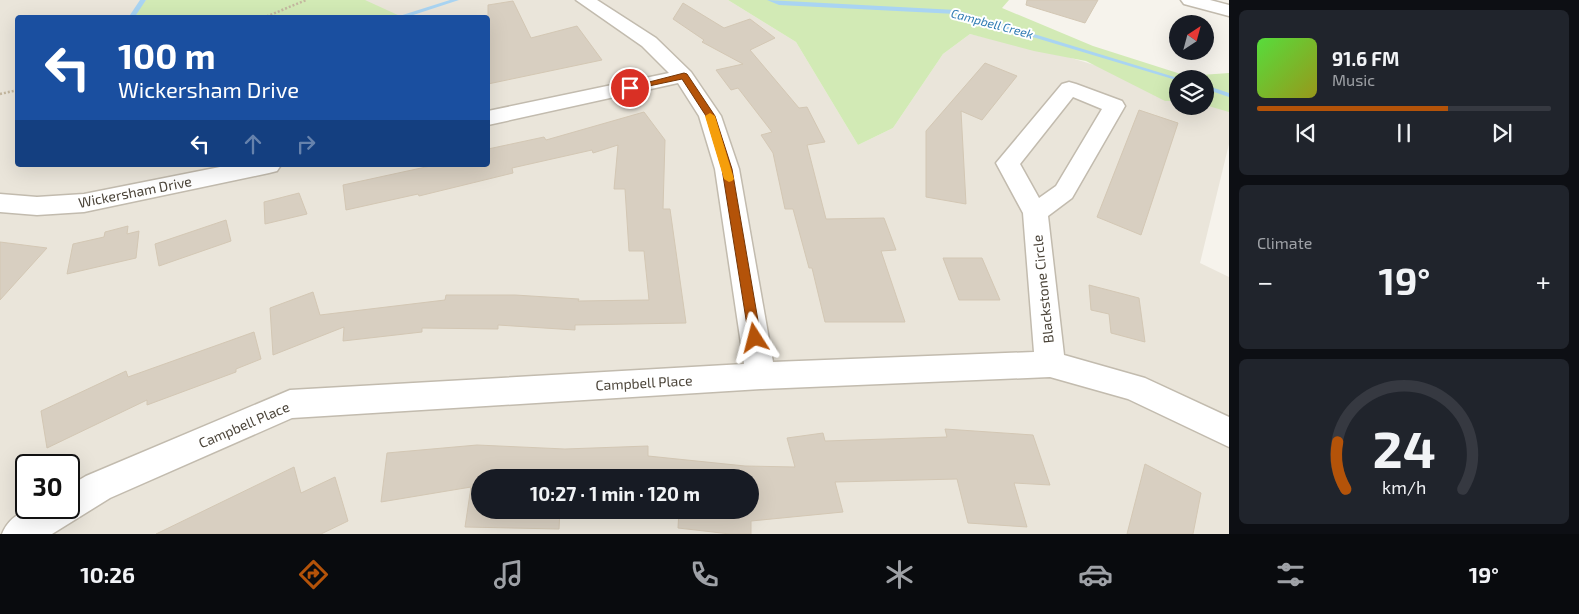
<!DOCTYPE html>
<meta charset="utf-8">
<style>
body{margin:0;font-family:"Exo 2",sans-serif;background:#20242c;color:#f1f3f6;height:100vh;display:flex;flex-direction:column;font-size:19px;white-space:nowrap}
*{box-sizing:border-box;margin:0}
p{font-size:16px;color:#9ea1a6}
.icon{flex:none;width:28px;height:28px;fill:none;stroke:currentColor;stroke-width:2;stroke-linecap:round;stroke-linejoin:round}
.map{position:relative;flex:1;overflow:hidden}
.side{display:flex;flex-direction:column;gap:10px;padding:10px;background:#0d0f14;width:350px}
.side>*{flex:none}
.banner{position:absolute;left:15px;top:15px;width:475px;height:152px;border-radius:5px;box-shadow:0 5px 20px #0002;background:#1a4fa0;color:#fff;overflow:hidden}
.needle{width:32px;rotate:36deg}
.fabs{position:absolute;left:1169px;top:15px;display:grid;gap:10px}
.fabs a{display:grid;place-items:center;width:45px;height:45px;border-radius:50%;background:#171b24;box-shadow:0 5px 20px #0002;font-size:25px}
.speed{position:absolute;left:15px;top:454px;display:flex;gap:10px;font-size:25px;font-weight:700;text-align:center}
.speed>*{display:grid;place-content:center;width:65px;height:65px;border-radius:50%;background:#171b24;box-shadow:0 5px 20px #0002;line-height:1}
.speed .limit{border:2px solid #111;border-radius:8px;background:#fff;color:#111}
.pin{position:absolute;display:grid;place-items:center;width:42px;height:42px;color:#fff;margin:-21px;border:2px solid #fff;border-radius:50%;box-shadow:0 1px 5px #0007}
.me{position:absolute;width:55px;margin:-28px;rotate:351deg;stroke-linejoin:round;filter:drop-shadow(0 0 4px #0008)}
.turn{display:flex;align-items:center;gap:18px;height:105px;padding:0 20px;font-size:22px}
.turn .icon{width:65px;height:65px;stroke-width:2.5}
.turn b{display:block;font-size:35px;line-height:42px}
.lanes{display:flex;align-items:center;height:48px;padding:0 20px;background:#0003;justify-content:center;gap:25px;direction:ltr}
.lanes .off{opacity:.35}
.big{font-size:38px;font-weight:700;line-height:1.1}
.side .widget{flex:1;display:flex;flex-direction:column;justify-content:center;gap:8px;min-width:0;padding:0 18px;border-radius:8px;background:#20242c}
.side .dial{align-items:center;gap:0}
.dial svg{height:130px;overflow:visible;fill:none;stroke:#363941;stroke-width:7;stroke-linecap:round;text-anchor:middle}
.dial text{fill:#f1f3f6;stroke:none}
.song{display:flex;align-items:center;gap:15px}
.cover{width:60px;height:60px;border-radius:8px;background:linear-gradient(135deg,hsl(110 70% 55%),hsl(60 70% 35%))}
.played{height:5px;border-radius:2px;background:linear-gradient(90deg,#b45309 65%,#363941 65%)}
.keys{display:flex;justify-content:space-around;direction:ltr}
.heat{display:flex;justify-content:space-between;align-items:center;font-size:28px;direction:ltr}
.trip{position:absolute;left:471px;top:469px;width:288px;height:50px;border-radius:25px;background:#171b24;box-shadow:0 5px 20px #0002;font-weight:700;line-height:50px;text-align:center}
.dock{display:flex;height:80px;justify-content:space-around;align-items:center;background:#090b0e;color:#9ea1a6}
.dock .icon{width:35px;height:35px}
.dock .active{color:#b45309}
.dock b{font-size:22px;color:#f1f3f6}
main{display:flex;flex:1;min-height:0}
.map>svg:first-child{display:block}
.residential{fill:#eae5da;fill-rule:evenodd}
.green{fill:#d2eab5}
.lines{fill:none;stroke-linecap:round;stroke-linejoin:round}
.stream{fill:#a9d4f2;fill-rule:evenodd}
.building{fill:#d8cfc1;stroke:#d3c7b4}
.street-casing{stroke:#c2bbae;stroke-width:3}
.path{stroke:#c4b79f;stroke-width:2.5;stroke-dasharray:2 2;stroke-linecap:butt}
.street{fill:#fff;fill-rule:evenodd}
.route{fill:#b45309;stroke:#753606}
.slow{fill:#f59e0b}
.labels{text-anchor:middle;stroke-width:4;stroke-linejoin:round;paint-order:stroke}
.far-water-label{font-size:12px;font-style:italic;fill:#2e7ab2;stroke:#fff}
.street-label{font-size:14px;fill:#4b4439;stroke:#fff}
</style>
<main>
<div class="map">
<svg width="1229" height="534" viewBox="0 0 1229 534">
<rect width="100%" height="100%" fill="#f6f3ec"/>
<path class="residential" d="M0 0H728L796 42 858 145 893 128 943 54 970 34 1058 54 1177 90 1178 106H1205V98L1229 107V144L1200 263 1229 277V534H0ZM18 18H488V165H18ZM26 465H69V508H26ZM480 478H750V510H480Z"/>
<g class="green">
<polygon points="146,0 365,0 400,16 132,17"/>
<polygon points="728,0 1009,0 1002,8 1093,46 1187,76 1229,73 1229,112 1205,105 1205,79 1178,79 1177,101 1165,101 1086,61 1034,51 970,34 943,54 893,128 858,145 796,42"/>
</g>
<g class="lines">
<g class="stream">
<polygon points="140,0 146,0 134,18 128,18"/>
<polygon points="450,0 459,0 404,18 393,18"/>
<polygon points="767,0 956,10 1181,79 1176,80 956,14 779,5"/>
<polygon points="1205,85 1229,93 1229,97 1205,89"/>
</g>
</g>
<g class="building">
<polygon points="1027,0 1098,0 1085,23 1026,5"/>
<polygon points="513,1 531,38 577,26 602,60 488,84 488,5"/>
<polygon points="683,3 724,28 750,19 775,38 750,50 799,108 807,107 825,142 807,145 826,219 884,218 896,250 881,251 905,322 825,322 812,268 809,268 793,209 785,209 773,153 761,135 772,132 738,88 731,90 716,70 743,64 702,42 704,40 673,19"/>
<polygon points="985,63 1017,76 982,120 961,111 966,204 926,197 926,131"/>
<polygon points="1139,110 1178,123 1141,235 1097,217"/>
<polygon points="644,112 665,140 663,209 670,209 686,323 575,325 575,330 498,325 498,329 422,328 422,332 343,341 344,327 273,355 270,308 313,292 320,315 445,300 446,295 515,295 579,299 578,301 649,300 644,251 629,251 625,189 614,189 618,145 593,153 592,150 512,168 513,173 419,196 418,194 346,210 343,185 435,165 488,165 488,149 544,137 546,140"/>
<polygon points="299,193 307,214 265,224 264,202"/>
<polygon points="226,220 231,241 159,266 155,244"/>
<polygon points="128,226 127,234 139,231 136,258 67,274 73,244 104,237 105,232"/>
<polygon points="0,242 47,248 0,300"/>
<polygon points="943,258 982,258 1000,300 959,300"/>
<polygon points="1089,285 1139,298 1145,342 1111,333 1109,314 1091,310"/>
<polygon points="254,332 261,359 236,369 236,372 147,405 147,400 47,448 41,411 126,371 128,377"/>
<polygon points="945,429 1033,435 1050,485 1014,483 1027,527 968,523 957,479 835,482 843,512 751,521 751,534 730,534 678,528 679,510 750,510 750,478 480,478 480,510 560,510 559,529 465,527 471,487 381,502 387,453 477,445 565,449 648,446 648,456 745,466 795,467 787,438 823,433 825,441 947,437"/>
<polygon points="1145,464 1201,493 1193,534 1127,534"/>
<polygon points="294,467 301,493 335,477 348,521 321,534 156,534"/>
</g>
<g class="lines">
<defs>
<g id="street">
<path d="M576 0H597L656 38 691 72 721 116 739 169 773 362 1034 352 1023 213 996 163 1062 84 1069 82 1076 84 1122 101 1125 106 1072 198 1048 216 1064 355 1145 378 1229 417V447L1128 399 1050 377 761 389 292 418 110 498 52 534H2C14 505 42 508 69 508V486L86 476 290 390 744 364 715 169 699 116 678 83 488 125V111L669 73 642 46ZM1073 97 1102 109 1056 186 1039 198 1020 164Z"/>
<polygon points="1181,0 1210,0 1229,5 1229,16 1184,4"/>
<polygon points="230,165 281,165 277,171 269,173 84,212 37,215 0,212 0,194 37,197 84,194"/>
</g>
</defs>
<use href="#street" class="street-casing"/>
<g class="path">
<polyline points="263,18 306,0"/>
<polyline points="0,94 18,90"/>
</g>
<use href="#street" class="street"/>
</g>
<polygon class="route" points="684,73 687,74 715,116 732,169 761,338 755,343 749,338 722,169 706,116 682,79 630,90 626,88"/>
<polygon class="slow" points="710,113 715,116 734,179 732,181 729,182 724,179 705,116"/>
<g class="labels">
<g class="far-water-label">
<text transform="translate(992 24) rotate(15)" y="4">Campbell Creek</text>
</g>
<g class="street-label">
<text transform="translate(135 192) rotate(-11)" y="5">Wickersham Drive</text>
<text transform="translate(1043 289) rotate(-96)" y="5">Blackstone Circle</text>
<text transform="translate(644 383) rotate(-3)" y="5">Campbell Place</text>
<text transform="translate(244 425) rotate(-23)" y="5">Campbell Place</text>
</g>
</g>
</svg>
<div class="fabs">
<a><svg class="needle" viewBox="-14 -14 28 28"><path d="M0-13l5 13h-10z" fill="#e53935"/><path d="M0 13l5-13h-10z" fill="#9ea1a6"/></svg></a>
<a><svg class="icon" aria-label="layers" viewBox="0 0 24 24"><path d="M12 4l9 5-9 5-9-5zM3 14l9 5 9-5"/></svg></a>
</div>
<div class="speed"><div class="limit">30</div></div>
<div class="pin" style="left:630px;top:88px;background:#d93025"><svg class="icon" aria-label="arrive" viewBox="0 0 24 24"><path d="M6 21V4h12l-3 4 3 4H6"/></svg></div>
<svg class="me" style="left:755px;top:338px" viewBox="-20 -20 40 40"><path d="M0-17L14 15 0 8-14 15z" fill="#b45309" stroke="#fff" stroke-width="4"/></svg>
<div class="trip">10:27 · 1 min · 120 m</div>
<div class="banner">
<div class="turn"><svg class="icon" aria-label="left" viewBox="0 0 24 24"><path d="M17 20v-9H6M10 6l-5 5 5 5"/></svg><div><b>100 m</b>Wickersham Drive</div></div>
<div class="lanes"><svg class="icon" aria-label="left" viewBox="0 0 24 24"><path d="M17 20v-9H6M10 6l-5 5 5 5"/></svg><svg class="icon off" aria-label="ahead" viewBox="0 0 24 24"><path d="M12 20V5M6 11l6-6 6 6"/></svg><svg class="icon off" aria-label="right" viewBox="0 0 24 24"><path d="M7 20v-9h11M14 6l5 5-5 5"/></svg></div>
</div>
</div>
<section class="side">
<div class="widget">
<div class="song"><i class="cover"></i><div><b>91.6 FM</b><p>Music</p></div></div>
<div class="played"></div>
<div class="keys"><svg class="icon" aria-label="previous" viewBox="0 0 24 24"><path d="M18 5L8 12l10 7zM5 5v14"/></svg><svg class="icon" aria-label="pause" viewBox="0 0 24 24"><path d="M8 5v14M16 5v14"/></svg><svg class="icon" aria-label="next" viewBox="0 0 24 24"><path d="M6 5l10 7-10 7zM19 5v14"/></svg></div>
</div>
<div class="widget"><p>Climate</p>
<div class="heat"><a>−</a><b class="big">19°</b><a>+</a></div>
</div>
<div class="widget dial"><svg viewBox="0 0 100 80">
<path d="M14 69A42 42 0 1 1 86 69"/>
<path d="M14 69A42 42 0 0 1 9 40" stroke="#b45309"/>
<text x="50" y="56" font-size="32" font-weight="700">24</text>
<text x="50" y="72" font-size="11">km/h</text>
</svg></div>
</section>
</main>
<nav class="dock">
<b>10:26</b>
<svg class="icon active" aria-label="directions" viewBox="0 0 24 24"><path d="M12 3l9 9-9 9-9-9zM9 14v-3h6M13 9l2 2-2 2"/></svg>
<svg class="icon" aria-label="music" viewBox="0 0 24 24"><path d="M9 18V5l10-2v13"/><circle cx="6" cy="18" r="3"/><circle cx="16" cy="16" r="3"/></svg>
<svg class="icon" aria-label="phone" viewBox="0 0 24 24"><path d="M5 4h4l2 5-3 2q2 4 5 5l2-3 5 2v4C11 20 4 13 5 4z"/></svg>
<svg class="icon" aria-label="climate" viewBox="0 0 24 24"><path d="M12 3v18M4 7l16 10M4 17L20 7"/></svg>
<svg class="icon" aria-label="car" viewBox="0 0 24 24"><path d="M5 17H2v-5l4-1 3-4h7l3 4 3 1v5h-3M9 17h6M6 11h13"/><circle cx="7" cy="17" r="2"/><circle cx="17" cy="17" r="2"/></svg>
<svg class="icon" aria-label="filters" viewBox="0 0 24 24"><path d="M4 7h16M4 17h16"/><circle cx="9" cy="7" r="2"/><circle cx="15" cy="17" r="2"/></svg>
<b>19°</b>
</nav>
